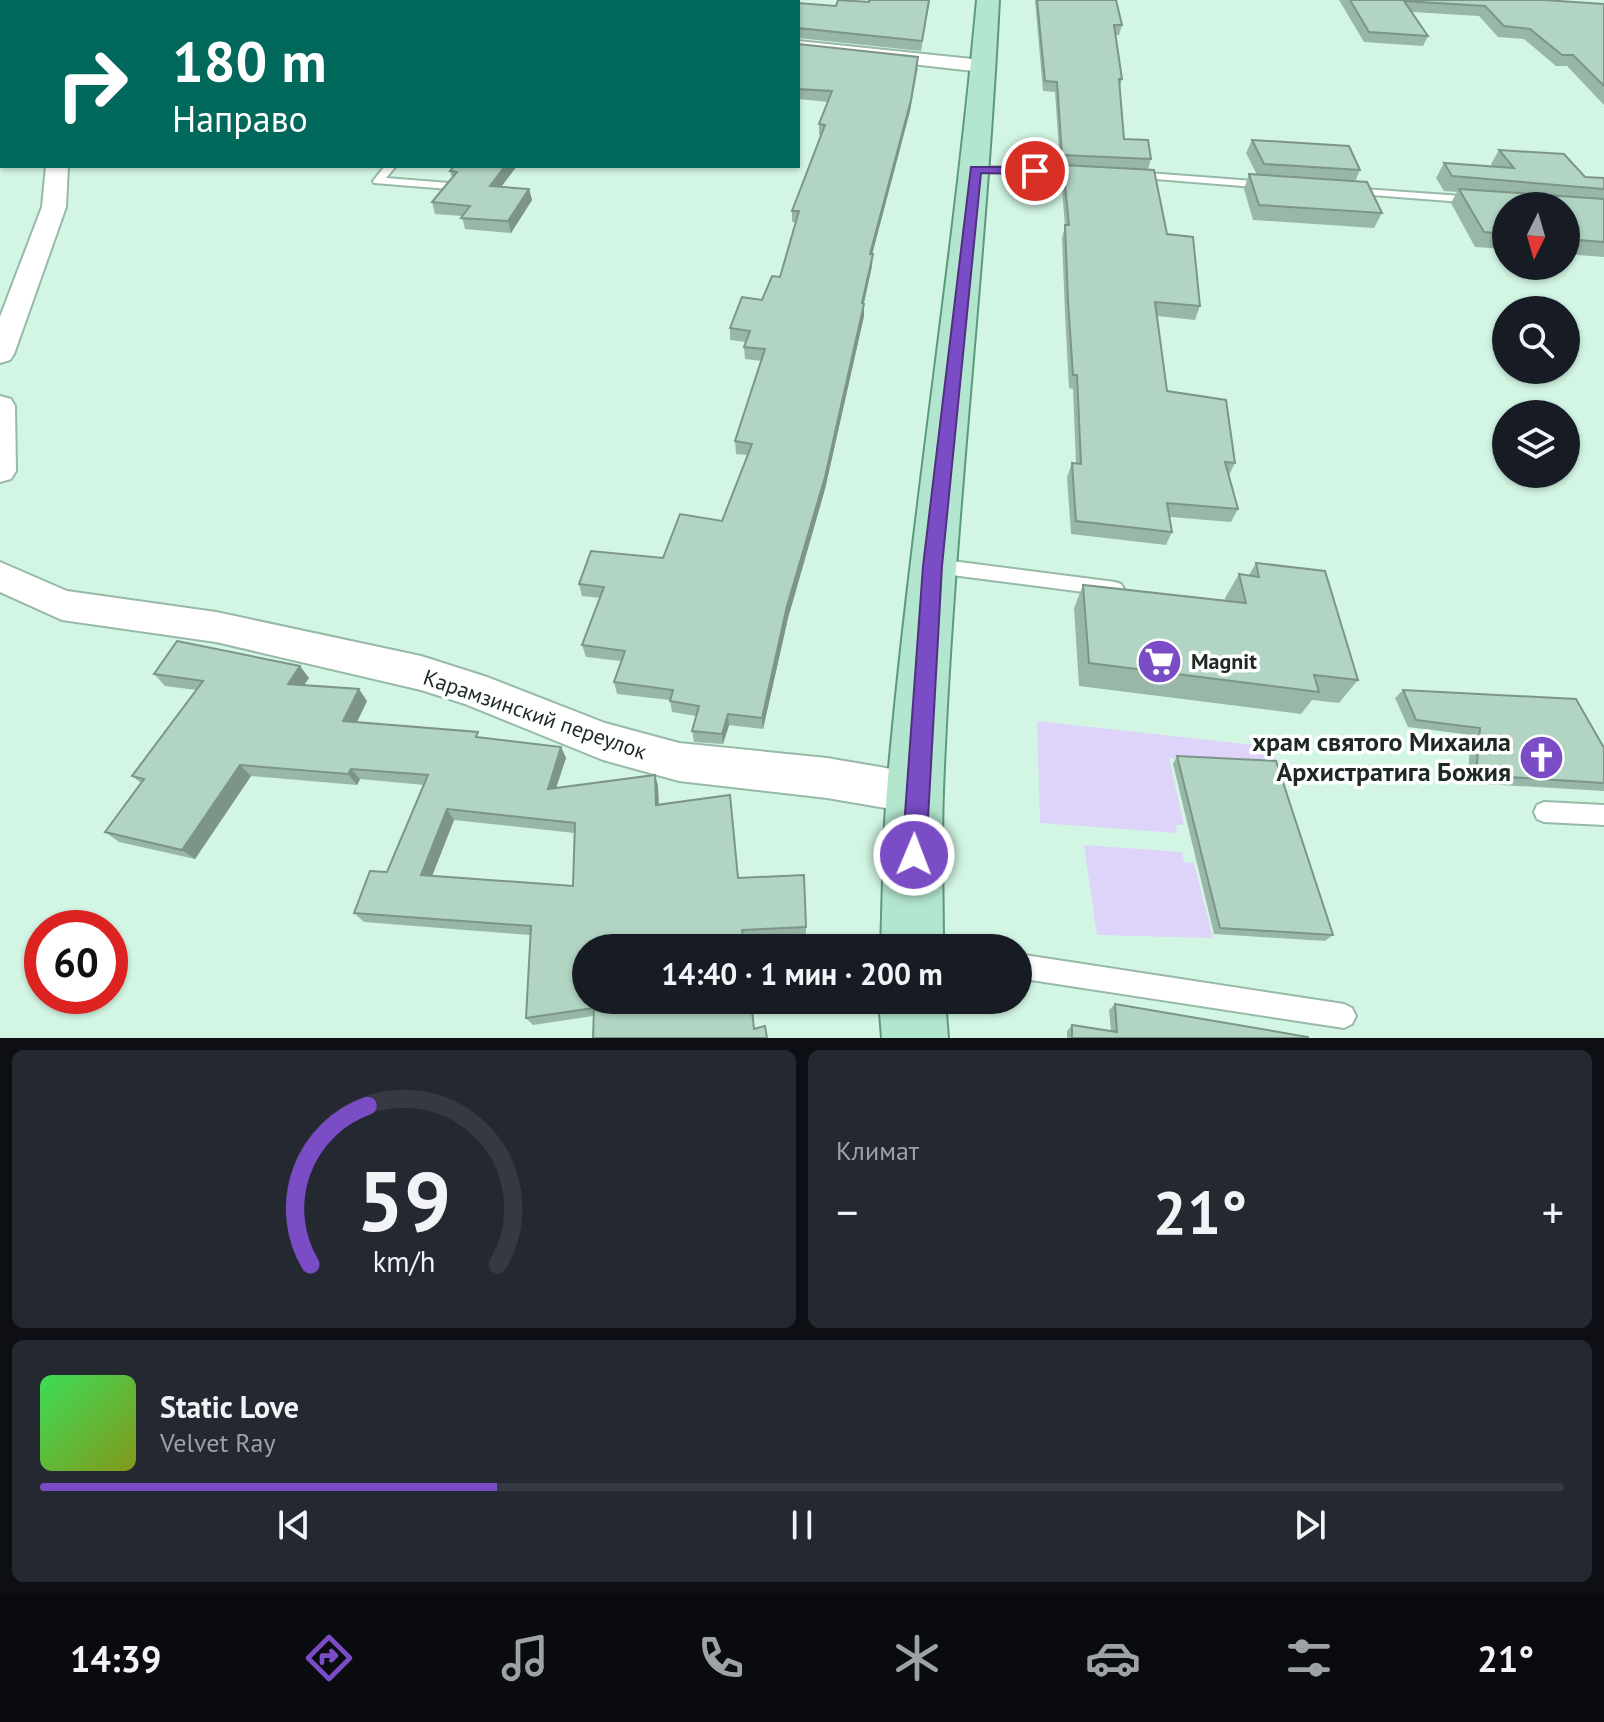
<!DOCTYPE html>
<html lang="ru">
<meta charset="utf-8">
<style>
body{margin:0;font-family:"PT Sans",sans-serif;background:#242831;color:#f1f3f6;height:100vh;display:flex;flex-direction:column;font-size:30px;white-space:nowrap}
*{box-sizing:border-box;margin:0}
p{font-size:26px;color:#9ea1a6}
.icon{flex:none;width:44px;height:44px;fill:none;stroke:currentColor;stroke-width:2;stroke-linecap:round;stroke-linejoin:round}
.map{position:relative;height:1038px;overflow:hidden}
.panel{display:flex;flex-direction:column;gap:12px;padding:12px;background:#0d0f14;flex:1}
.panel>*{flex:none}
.hud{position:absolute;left:0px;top:0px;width:800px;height:168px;box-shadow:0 2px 6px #0004;background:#00695c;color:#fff;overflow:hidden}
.needle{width:52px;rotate:185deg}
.buttons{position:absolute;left:1492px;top:192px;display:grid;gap:16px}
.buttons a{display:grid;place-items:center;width:88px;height:88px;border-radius:50%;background:#171b24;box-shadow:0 2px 6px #0004;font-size:40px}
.speed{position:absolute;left:24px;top:910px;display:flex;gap:16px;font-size:40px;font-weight:700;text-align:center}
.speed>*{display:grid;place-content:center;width:104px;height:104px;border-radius:50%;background:#171b24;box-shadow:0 2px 6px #0004;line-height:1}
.speed .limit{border:12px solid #d22;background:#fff;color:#111}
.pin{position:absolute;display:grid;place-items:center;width:68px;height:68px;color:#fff;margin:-34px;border:4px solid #fff;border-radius:50%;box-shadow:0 2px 8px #0007}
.me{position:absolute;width:88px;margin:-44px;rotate:1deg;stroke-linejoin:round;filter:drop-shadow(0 0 6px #0008)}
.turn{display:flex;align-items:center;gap:28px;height:168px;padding:0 40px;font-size:36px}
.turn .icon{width:104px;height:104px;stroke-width:2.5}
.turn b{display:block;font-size:56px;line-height:68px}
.big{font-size:60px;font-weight:700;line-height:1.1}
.panel .tile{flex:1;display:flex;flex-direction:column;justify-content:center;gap:12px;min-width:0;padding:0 28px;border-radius:12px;background:#242831}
.panel .dial{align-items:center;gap:0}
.dial svg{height:208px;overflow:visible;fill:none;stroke:#363941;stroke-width:7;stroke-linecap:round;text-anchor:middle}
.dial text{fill:#f1f3f6;stroke:none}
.song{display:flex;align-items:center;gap:24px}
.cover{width:96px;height:96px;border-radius:12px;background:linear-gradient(135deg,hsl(130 70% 55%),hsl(70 70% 35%))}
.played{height:8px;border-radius:4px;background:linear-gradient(90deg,#7a4cc5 30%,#363941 30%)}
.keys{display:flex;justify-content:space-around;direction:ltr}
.heat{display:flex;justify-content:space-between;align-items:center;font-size:44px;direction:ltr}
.panel .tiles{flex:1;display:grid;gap:12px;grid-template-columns:1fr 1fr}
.tile:last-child{grid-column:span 2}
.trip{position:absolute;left:572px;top:934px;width:460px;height:80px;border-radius:40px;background:#171b24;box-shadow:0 2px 6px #0004;font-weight:700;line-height:80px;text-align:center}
.tab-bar{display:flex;height:128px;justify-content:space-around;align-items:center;background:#090b0e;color:#9ea1a6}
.tab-bar .icon{width:56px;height:56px}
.tab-bar .on{color:#7a4cc5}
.tab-bar b{font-size:36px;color:#f1f3f6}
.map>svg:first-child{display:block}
.green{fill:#ded4fa}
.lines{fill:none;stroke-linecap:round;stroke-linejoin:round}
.service-casing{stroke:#97b9a7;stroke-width:4}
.minor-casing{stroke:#97b9a7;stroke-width:4}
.primary-casing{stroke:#5e997e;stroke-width:4}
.service{fill:#fff;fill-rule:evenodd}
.minor{fill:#fff;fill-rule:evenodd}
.primary{fill:#b3e6ce;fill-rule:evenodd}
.wall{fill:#99b7a8;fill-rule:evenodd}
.shaded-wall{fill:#7d9588}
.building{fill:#b2d5c3;stroke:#7d9588;stroke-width:2;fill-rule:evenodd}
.route{fill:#7a4cc5;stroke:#4f3180;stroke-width:2}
.labels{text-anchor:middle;stroke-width:7;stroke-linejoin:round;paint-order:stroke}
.poi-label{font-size:22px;font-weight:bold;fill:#1d2a24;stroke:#fff;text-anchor:start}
.street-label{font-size:22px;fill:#1d2a24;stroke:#fff}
.near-poi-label{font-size:26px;font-weight:bold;fill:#1d2a24;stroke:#fff;text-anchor:end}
</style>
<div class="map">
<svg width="1604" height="1038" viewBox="0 0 1604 1038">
<rect width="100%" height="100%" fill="#d3f6e4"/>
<g class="green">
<polygon points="1037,721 1272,747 1278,765 1169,758 1184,825 1176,825 1177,833 1040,823"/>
<polygon points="1084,845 1182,852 1184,862 1194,863 1213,938 1097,935"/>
</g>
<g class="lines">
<defs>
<g id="service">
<polygon points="385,166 396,166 386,178 449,183 454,186 449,189 374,183 373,181"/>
<polygon points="976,167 1084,168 1089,171 1084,174 972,172 971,170"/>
<polygon points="1135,172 1267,182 1272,185 1267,188 1131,177 1130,175"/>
<polygon points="1350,188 1475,197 1480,200 1475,203 1346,193 1345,191"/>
<polygon points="936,559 1115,582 1121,584 1124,589 1121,594 1115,596 936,573 930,571 928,566 930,561"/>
<polygon points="1544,802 1604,805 1604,825 1544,822 1537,819 1534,812 1537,805"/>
<polygon points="1018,954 1344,1004 1352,1008 1356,1016 1352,1024 1344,1028 1018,978"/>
</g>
<g id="minor">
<polygon points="798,41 982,60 991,66 982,72 798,51"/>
<polygon points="46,166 68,166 66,207 14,354 10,360 0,363 0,317 42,207"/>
<polygon points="0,396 11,399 15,406 16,471 11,479 0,482"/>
<polygon points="0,562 67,591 216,612 421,656 487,677 605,723 679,743 827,758 915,773 930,779 937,793 930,807 915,813 827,798 679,781 603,760 465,704 421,690 216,642 62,620 0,592"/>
</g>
<g id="primary">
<path d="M977 0H999C986 264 953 527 943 791 941 843 943 896 943 948H881C883 896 883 843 887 790 910 526 953 264 977 0Z"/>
<polygon points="879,1000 945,1000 948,1038 882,1038"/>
</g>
</defs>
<use href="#service" class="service-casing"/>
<use href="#minor" class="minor-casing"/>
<use href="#primary" class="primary-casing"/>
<use href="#service" class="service"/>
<use href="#minor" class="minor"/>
<use href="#primary" class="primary"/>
</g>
<g class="wall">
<polygon points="869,0 930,0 921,51 798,38 798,3 836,6 869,2"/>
<polygon points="1035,0 1116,0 1122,25 1119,35 1115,35 1122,79 1119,89 1124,139 1151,159 1148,169 1167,234 1200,306 1195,320 1157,316 1167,391 1235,463 1229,475 1238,509 1231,522 1170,517 1172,532 1166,545 1071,534 1067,477 1072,463 1076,464 1073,389 1069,388 1065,314 1062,238 1065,226 1061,177 1063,166 1060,166 1055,92 1043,91"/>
<polygon points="1339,0 1544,0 1604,4 1604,105 1567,66 1556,66 1524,39 1498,37 1479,16 1412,12 1428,36 1423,46 1364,42"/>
<polygon points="798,44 918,68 910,111 872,254 872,266 864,304 864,316 825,489 788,618 763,729 729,725 723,744 694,742 692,731 696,716 672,712 670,700 617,694 614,682 621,661 586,657 582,645 600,598 582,596 579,584 663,558 722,521 748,455 736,454 735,441 762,361 745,359 744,347 746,342 730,340 730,328 762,300 780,277 796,222 792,222 792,211 821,135 819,135 819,124 828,102 798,99"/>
<polygon points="1252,140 1360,170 1355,182 1382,213 1374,228 1253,220 1244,189 1249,174 1257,175 1246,153"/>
<polygon points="1499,150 1585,177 1604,178 1604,257 1566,254 1566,206 1506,206 1506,249 1475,247 1451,203 1457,192 1444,191 1436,178 1444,163 1493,167 1491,164"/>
<polygon points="454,166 501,187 529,189 532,200 511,233 465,229 462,216 435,214 432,202 452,178 450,171"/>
<polygon points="1256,563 1358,680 1339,703 1312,700 1301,714 1079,686 1074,608 1083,585 1226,601 1225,598 1239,574 1249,575"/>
<path d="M154 674 309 678 304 685 367 701 357 722 561 747 566 758 556 788 655 775 658 786 659 805 738 878 806 927V936L744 939 754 1029 767 1038 593 1016 533 1025 526 1018 530 935 364 922 354 913 387 872 424 785 360 779 357 785 251 776 195 859 119 842 105 832 141 783 132 776 196 690 165 686ZM454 820 574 833 573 886 432 876Z"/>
<polygon points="1403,690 1604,748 1604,791 1467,783 1471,735 1408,727 1395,698"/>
<polygon points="1177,756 1333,935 1325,941 1214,934 1173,764"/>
<polygon points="1115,1004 1308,1038 1067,1038 1067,1031 1072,1025 1111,1031 1109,1010"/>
</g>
<g class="shaded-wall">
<polygon points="918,57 910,111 869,266 870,254"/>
<polygon points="505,166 517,166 493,198 490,186"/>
<polygon points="529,189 532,200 511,233 508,221"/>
<polygon points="873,254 872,266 861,315 862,303"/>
<polygon points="864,304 864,316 825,489 788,618 763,729 762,718 787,606"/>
<polygon points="300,666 309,678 297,695 288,684"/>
<polygon points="359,689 367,701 352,732 343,721"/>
<polygon points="728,714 729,725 723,744 722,734"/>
<polygon points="561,747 566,758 552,800 548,789"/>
<polygon points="240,765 251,776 195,859 182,850"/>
<polygon points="351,769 360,779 357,785 348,774"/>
<polygon points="655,775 658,786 659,815 656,805"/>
<polygon points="447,809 454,820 429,884 421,875"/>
</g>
<g class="building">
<polygon points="180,0 760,0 786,2 178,2"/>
<polygon points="838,0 869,2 869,0 929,0 922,41 798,28 798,3 836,6"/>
<polygon points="1037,0 1116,0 1122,25 1114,25 1122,79 1119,79 1124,139 1148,140 1151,159 1062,155 1057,82 1045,81"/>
<polygon points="1350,0 1544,0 1604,4 1604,86 1573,55 1562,55 1530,29 1504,26 1485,6 1404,1 1428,36 1369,32"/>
<polygon points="798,44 918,57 911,100 870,254 873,254 862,303 864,304 825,477 787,606 762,718 728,714 722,734 692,731 699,706 670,701 673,690 614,682 625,651 582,645 604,587 579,584 591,551 663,558 680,514 722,521 752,444 735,441 765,349 744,347 750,331 730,328 742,297 762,300 772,276 780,277 799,211 792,211 825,125 819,124 832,91 798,89"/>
<polygon points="1252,140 1349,146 1360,170 1264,164"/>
<polygon points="1499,150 1564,154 1585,177 1604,178 1604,189 1452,176 1444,163 1514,168"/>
<polygon points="1063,165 1154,170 1167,234 1193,237 1200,306 1155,302 1167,391 1226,400 1235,463 1225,462 1238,509 1167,503 1172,532 1076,521 1072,463 1081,464 1077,375 1073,375 1068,301 1065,225 1069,225"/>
<polygon points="454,166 505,166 490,186 529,189 508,221 461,218 470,206 432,202 457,172 450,171"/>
<polygon points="1249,174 1367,182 1382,213 1259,205"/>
<polygon points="1459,189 1604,199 1604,242 1566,239 1566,206 1506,206 1506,234 1484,232"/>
<polygon points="1256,563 1325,571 1358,680 1314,675 1319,692 1089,663 1083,585 1246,603 1239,574 1259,577"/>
<path d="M177 641 300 666 288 684 359 689 343 721 478 732 476 737 561 747 548 789 655 775 656 805 730 795 738 878 804 875 806 927 742 930 745 948H586V1000H751L754 1029 765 1026 767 1038H593L594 1008 526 1018 531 926 354 913 370 871 387 872 428 775 351 769 348 774 240 765 182 850 105 832 144 779 132 776 203 681 154 674ZM447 809 575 823 573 886 421 875Z"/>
<polygon points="1403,690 1576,699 1604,748 1604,783 1476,775 1480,728 1416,720"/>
<polygon points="1177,756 1276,761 1333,935 1220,928"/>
<polygon points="1115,1004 1308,1037 1308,1038 1072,1038 1072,1025 1117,1032"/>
</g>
<polygon class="route" points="971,167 1035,167 1041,171 1035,174 981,173 942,566 926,855 923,864 914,867 905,864 902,855 923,566"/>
<defs>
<symbol id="supermarket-disc" viewBox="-11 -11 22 22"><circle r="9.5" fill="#7a4cc5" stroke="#fff"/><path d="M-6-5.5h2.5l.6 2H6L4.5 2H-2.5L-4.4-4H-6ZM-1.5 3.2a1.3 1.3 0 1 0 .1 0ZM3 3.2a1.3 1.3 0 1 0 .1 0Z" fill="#fff"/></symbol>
<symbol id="church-disc" viewBox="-11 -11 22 22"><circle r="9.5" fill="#7a4cc5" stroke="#fff"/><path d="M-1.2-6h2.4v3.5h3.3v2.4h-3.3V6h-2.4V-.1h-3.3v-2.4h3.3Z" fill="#fff"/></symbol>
</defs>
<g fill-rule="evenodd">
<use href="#supermarket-disc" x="1134" y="636" width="51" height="51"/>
<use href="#church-disc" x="1516" y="732" width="51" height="51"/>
</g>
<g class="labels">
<g class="poi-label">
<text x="1191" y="669">Magnit</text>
</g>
<g class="street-label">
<text transform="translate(535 714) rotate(19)" y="8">Карамзинский переулок</text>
</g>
<g class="near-poi-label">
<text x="1511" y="751">храм святого Михаила<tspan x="1511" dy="30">Архистратига Божия</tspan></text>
</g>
</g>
</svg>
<div class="buttons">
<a><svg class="needle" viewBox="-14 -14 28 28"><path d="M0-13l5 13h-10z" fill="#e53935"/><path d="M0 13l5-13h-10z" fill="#9ea1a6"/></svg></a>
<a><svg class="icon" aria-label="search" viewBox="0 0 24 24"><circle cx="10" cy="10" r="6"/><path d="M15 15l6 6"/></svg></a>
<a><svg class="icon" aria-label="layers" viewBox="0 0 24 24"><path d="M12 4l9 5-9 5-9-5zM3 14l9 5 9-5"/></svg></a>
</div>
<div class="speed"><div class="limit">60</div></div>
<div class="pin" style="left:1035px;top:171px;background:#d93025"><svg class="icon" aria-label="arrive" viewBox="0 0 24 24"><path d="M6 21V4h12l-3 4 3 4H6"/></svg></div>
<svg class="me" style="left:914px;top:855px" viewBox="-20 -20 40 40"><circle r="17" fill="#7a4cc5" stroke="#fff" stroke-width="3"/><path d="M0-11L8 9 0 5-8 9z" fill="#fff"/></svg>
<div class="trip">14:40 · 1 мин · 200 m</div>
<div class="hud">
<div class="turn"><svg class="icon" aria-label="right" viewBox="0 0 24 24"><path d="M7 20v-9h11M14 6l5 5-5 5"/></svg><div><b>180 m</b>Направо</div></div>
</div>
</div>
<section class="panel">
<div class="tiles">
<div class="tile dial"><svg viewBox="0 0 100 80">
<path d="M14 69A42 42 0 1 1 86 69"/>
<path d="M14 69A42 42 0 0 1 36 8" stroke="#7a4cc5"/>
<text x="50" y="56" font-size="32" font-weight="700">59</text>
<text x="50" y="72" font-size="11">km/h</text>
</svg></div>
<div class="tile"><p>Климат</p>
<div class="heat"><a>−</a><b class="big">21°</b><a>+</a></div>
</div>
<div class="tile">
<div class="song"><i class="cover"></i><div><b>Static Love</b><p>Velvet Ray</p></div></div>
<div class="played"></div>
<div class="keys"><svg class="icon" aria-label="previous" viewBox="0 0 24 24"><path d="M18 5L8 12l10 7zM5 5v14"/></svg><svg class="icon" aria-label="pause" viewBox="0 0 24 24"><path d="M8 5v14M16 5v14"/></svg><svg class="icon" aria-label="next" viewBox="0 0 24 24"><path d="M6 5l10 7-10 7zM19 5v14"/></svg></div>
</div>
</div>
</section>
<nav class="tab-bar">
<b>14:39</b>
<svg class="icon on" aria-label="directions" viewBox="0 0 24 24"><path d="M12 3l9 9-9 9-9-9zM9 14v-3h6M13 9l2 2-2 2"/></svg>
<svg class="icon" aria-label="music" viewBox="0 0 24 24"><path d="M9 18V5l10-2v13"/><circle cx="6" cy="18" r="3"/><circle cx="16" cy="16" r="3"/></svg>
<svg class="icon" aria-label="phone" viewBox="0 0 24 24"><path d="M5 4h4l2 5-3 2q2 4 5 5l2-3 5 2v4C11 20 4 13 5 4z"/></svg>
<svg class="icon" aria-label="climate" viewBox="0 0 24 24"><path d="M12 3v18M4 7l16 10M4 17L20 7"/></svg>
<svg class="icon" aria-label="car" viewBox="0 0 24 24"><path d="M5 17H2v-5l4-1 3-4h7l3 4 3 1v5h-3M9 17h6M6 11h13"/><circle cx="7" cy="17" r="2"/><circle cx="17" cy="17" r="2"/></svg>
<svg class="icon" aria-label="filters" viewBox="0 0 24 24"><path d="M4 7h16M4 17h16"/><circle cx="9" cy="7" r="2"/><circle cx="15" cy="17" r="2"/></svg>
<b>21°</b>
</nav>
